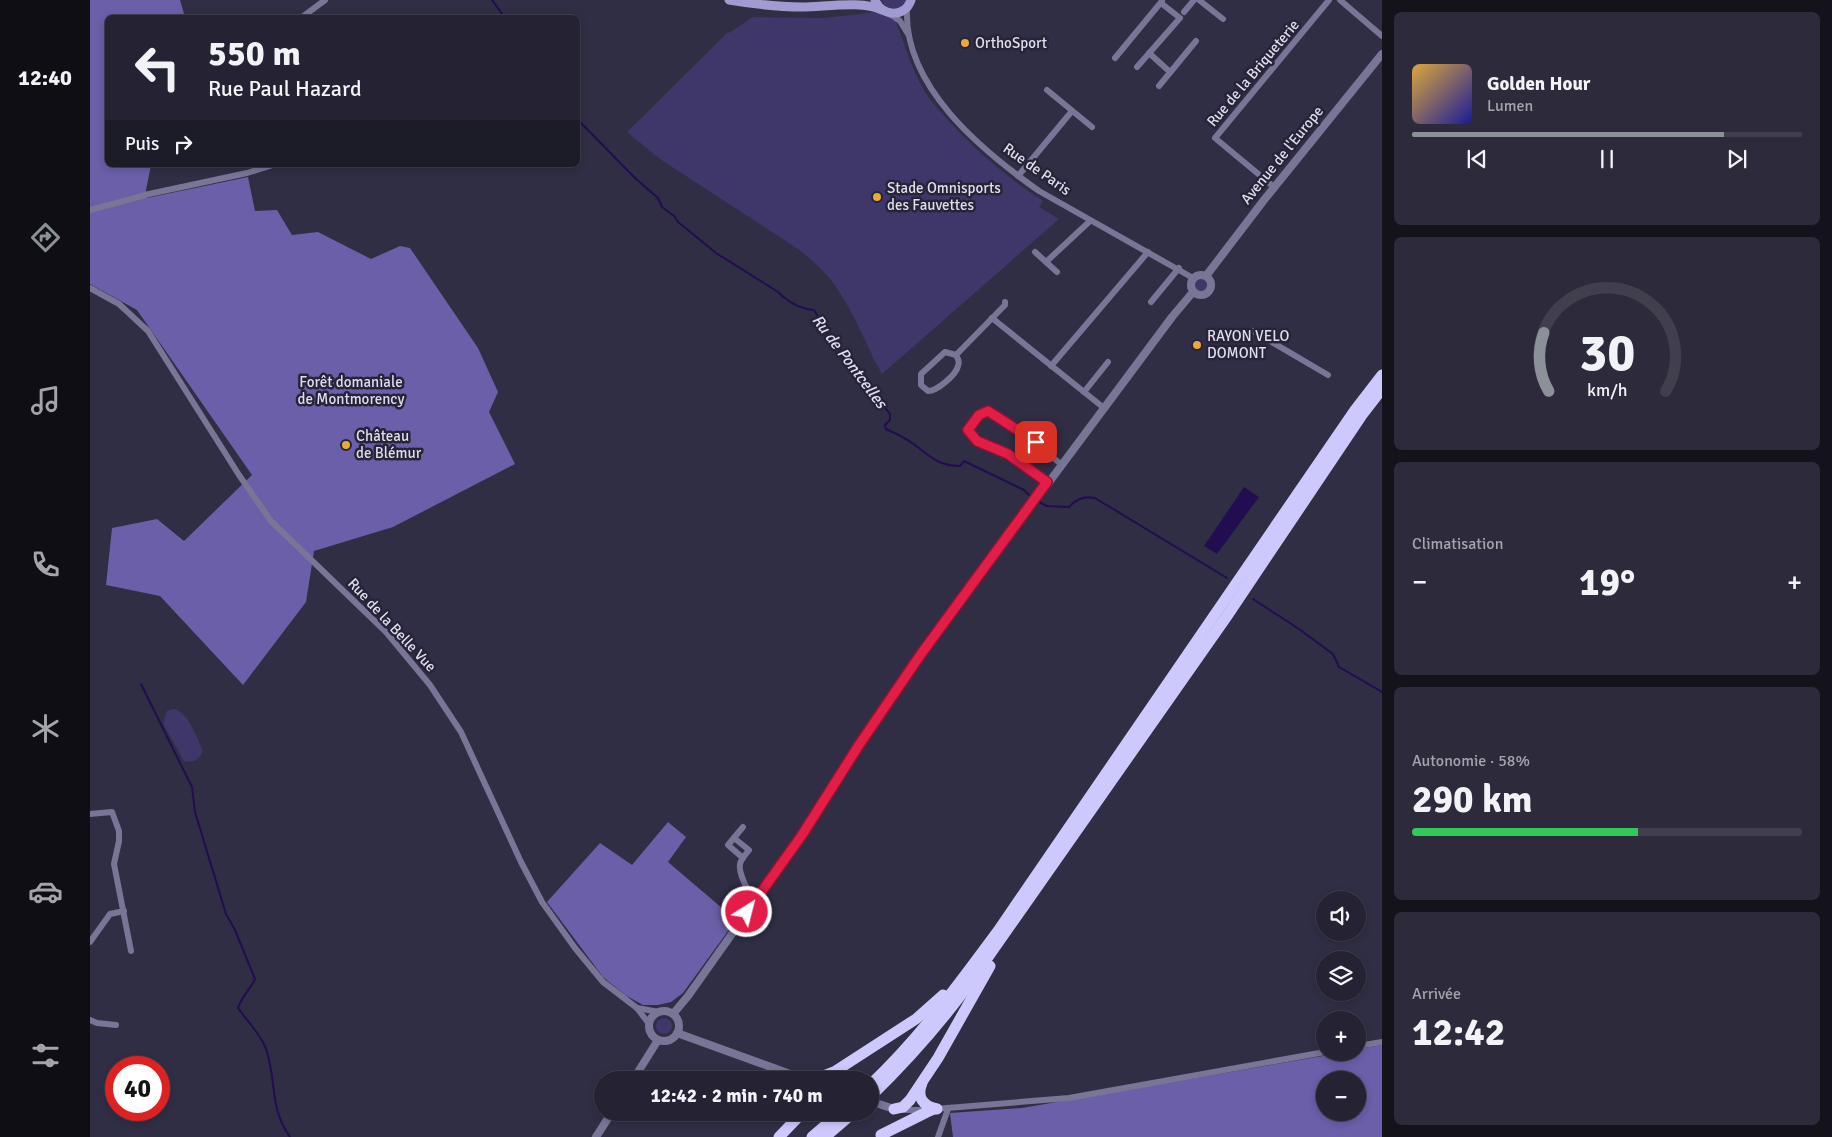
<!DOCTYPE html>
<html lang="fr">
<meta charset="utf-8">
<style>
body{margin:0;font-family:Signika,sans-serif;background:#2c2a3b;color:#f1f3f6;height:100vh;display:flex;flex-direction:column;font-size:19px;white-space:nowrap}
*{box-sizing:border-box;margin:0}
p{font-size:16px;color:#a3a4ac}
.icon{flex:none;width:28px;height:28px;fill:none;stroke:currentColor;stroke-width:2;stroke-linecap:round;stroke-linejoin:round}
.map{position:relative;flex:1;overflow:hidden}
.drawer{display:flex;flex-direction:column;gap:12px;padding:12px;background:#14131c;width:450px}
.drawer>*{flex:none}
.banner{position:absolute;left:15px;top:15px;width:475px;height:152px;border-radius:8px;box-shadow:0 2px 8px #0003,0 0 0 1px #413f4e;background:#242233;color:#f1f3f6;overflow:hidden}
.fabs{position:absolute;left:1226px;top:891px;display:grid;gap:10px}
.fabs a{display:grid;place-items:center;width:50px;height:50px;border-radius:50%;background:#242233;box-shadow:0 2px 8px #0003,0 0 0 1px #413f4e;font-size:25px}
.speed{position:absolute;left:15px;top:1056px;display:flex;gap:10px;font-size:25px;font-weight:700;text-align:center}
.speed>*{display:grid;place-content:center;width:65px;height:65px;border-radius:50%;background:#242233;box-shadow:0 2px 8px #0003,0 0 0 1px #413f4e;line-height:1}
.speed .limit{border:8px solid #d22;background:#fff;color:#111}
.pin{position:absolute;display:grid;place-items:center;width:42px;height:42px;color:#fff;margin:-21px;border-radius:10px;box-shadow:0 2px 8px #0006}
.me{position:absolute;width:55px;margin:-28px;rotate:36deg;stroke-linejoin:round;filter:drop-shadow(0 0 4px #0008)}
.turn{display:flex;align-items:center;gap:18px;height:105px;padding:0 20px;font-size:22px}
.turn .icon{width:65px;height:65px;stroke-width:2.5}
.turn b{display:block;font-size:35px;line-height:42px}
.then{display:flex;align-items:center;height:48px;padding:0 20px;background:#0003;gap:10px;font-size:19px}
.big{font-size:38px;font-weight:800;line-height:1.1}
.drawer .widget{flex:1;display:flex;flex-direction:column;justify-content:center;gap:8px;min-width:0;padding:0 18px;border-radius:8px;background:#2c2a3b}
.drawer .dial{align-items:center;gap:0}
.dial svg{height:130px;overflow:visible;fill:none;stroke:#413f4e;stroke-width:7;stroke-linecap:round;text-anchor:middle}
.dial text{fill:#f1f3f6;stroke:none}
.song{display:flex;align-items:center;gap:15px}
.cover{width:60px;height:60px;border-radius:8px;background:linear-gradient(135deg,hsl(40 70% 55%),hsl(240 70% 35%))}
.played{height:5px;border-radius:2px;background:linear-gradient(90deg,#8c9099 80%,#413f4e 80%)}
.keys{display:flex;justify-content:space-around;direction:ltr}
.heat{display:flex;justify-content:space-between;align-items:center;font-size:28px;direction:ltr}
.charge{height:8px;border-radius:4px;background:linear-gradient(90deg,#34c759 58%,#413f4e 0)}
.trip{position:absolute;left:504px;top:1071px;width:285px;height:50px;border-radius:25px;background:#242233;box-shadow:0 2px 8px #0003,0 0 0 1px #413f4e;font-weight:800;line-height:50px;text-align:center}
main{display:flex;flex:1;min-height:0}
.tabs{display:flex;flex-direction:column;width:90px;justify-content:space-around;align-items:center;background:#0e0e14;color:#a3a4ac}
.tabs .icon{width:35px;height:35px}
.tabs .active{color:#8c9099}
.tabs b{font-size:22px;color:#f1f3f6}
.map>svg:first-child{display:block}
.green{fill:#3f376a}
.forest{fill:#6a5fa8;fill-rule:evenodd}
.water{fill:#220d51}
.lines{fill:none;stroke-linecap:round;stroke-linejoin:round}
.stream{stroke:#220d51;stroke-width:2}
.minor{stroke:#787597;stroke-width:6}
.tertiary{stroke:#787597;stroke-width:8}
.secondary{stroke:#a09bd0;stroke-width:9}
.trunk{stroke:#cec9fc;stroke-width:11}
.route-casing{stroke:#92132f;stroke-width:12}
.route{stroke:#e11d48;stroke-width:9}
.poi-dot{fill:#e8ab37;stroke:#272439;stroke-width:2}
.labels{text-anchor:middle;stroke-width:5;stroke-linejoin:round;paint-order:stroke}
.poi-label{font-size:15px;fill:#dfdeec;stroke:#272439;text-anchor:start}
.street-label{font-size:15px;fill:#dfdeec;stroke:#272439}
.park-label{font-size:15px;fill:#dedcf1;stroke:#272439}
.water-label{font-size:16px;font-style:italic;fill:#e0def3;stroke:#272439}
</style>
<main>
<nav class="tabs">
<b>12:40</b>
<svg class="icon active" aria-label="directions" viewBox="0 0 24 24"><path d="M12 3l9 9-9 9-9-9zM9 14v-3h6M13 9l2 2-2 2"/></svg>
<svg class="icon" aria-label="music" viewBox="0 0 24 24"><path d="M9 18V5l10-2v13"/><circle cx="6" cy="18" r="3"/><circle cx="16" cy="16" r="3"/></svg>
<svg class="icon" aria-label="phone" viewBox="0 0 24 24"><path d="M5 4h4l2 5-3 2q2 4 5 5l2-3 5 2v4C11 20 4 13 5 4z"/></svg>
<svg class="icon" aria-label="climate" viewBox="0 0 24 24"><path d="M12 3v18M4 7l16 10M4 17L20 7"/></svg>
<svg class="icon" aria-label="car" viewBox="0 0 24 24"><path d="M5 17H2v-5l4-1 3-4h7l3 4 3 1v5h-3M9 17h6M6 11h13"/><circle cx="7" cy="17" r="2"/><circle cx="17" cy="17" r="2"/></svg>
<svg class="icon" aria-label="filters" viewBox="0 0 24 24"><path d="M4 7h16M4 17h16"/><circle cx="9" cy="7" r="2"/><circle cx="15" cy="17" r="2"/></svg>
</nav>
<div class="map">
<svg width="1292" height="1137" viewBox="0 0 1292 1137">
<rect width="100%" height="100%" fill="#302e44"/>
<g class="green">
<path d="M791 0H818C809 10 799 14 791 0Z"/>
<path d="M788 12 805 19C814 42 821 69 834 90 840 101 849 110 858 120 886 151 918 178 953 201L949 207 969 219 792 374C776 346 765 314 746 287 736 272 722 260 708 249L570 159 537 132 638 32 639 33 663 17 734 18Z"/>
<circle cx="1111" cy="285" r="6"/>
<path d="M83 709C97 710 108 739 113 751 109 760 104 763 94 761L74 725V719L77 711Z"/>
<circle cx="574" cy="1026" r="8"/>
</g>
<g class="forest">
<polygon points="0,0 90,0 95,17 18,18 18,165 61,165 56,190 57,198 158,177 165,211 187,210 202,235 228,232 281,259 310,246 320,248 388,348 408,392 399,412 425,464 303,527 224,551 216,602 153,685 70,596 16,585 22,528 67,519 94,541 162,475 47,310 0,284"/>
<polygon points="578,822 596,837 578,862 646,920 593,993 581,1002 568,1005 553,1005 535,995 513,977 457,902 510,843 542,865"/>
<path d="M1292 1045V1137H863L860 1113 932 1108 1250 1053 1268 1052V1049ZM1235 1080H1268V1112H1235Z"/>
</g>
<polygon class="water" points="1154,487 1169,497 1127,554 1114,546"/>
<g class="lines">
<g class="stream">
<polyline points="402,0 415,18"/>
<path d="M488 120 546 179 568 198 572 207 584 216 588 222 626 253 688 292C698 302 710 309 724 310L744 343 758 357 768 373 800 414V420L795 425 796 429C802 432 808 434 814 438 835 449 842 466 870 466L874 461 934 490 941 497"/>
<path d="M949 502 957 506 979 507C986 499 995 496 1005 498L1137 578"/>
<polyline points="1163,599 1209,629 1243,654 1249,667 1292,692"/>
<path d="M51 684 102 787 105 812 136 914 145 930 165 979C160 990 151 997 148 1008 157 1021 171 1034 176 1049 187 1081 179 1108 200 1137"/>
</g>
<g class="minor">
<polyline points="1109,0 1133,19"/>
<polyline points="1250,0 1292,36"/>
<path d="M817 8C813 86 891 150 949 191L1103 278"/>
<polyline points="1094,12 1104,0"/>
<polyline points="800,14 810,21 818,34"/>
<polyline points="211,18 235,0"/>
<polyline points="1059,53 1080,72"/>
<polyline points="1025,58 1072,1"/>
<polyline points="1047,67 1090,18 1071,3"/>
<polyline points="1069,86 1106,41"/>
<polyline points="957,90 1002,127"/>
<polyline points="928,176 982,111"/>
<polyline points="1184,187 1125,138 1239,0"/>
<polyline points="0,210 59,194 157,173 183,165"/>
<polyline points="945,252 967,272"/>
<polyline points="956,262 1000,221"/>
<polyline points="0,288 29,304 58,331 149,475 181,521 296,632 340,685 371,732 431,862 452,902 485,948 513,982 547,1008 559,1024"/>
<polyline points="1061,302 1089,268"/>
<polyline points="902,318 1014,408"/>
<polyline points="1163,331 1238,375"/>
<path d="M855 352 866 355C868 359 870 362 868 366 866 375 847 391 838 391L831 385V374Z"/>
<polyline points="866,355 915,305 915,302"/>
<polyline points="961,366 1058,252"/>
<polyline points="994,392 1018,362"/>
<polyline points="957,482 918,454 887,441 878,430 893,412 902,412 946,442 953,450 971,464"/>
<polyline points="0,814 22,812 29,831 29,841 24,864 41,951"/>
<polyline points="653,827 638,845 653,858"/>
<path d="M644 838 659 850C656 854 651 859 650 864 648 873 659 894 665 901"/>
<polyline points="0,942 20,914 34,911"/>
<polyline points="547,1008 569,1012"/>
<polyline points="0,1020 7,1023 26,1025"/>
<polyline points="1268,1046 1292,1042"/>
<polyline points="845,1109 979,1098 1235,1052"/>
<polyline points="810,1110 835,1110"/>
<polyline points="848,1137 858,1109"/>
</g>
<g class="tertiary">
<circle cx="1111" cy="285" r="10"/>
<polyline points="1116,276 1174,200 1292,54"/>
<circle cx="574" cy="1026" r="15"/>
<polyline points="583,1014 598,996 712,835 769,745 831,654 1082,317 1103,292"/>
<polyline points="587,1033 714,1079"/>
<polyline points="543,1080 568,1040"/>
<polyline points="780,1101 804,1109"/>
<polyline points="506,1137 522,1112"/>
</g>
<g class="secondary">
<path d="M639 0C663 4 688 7 712 7 734 7 773 0 792 10"/>
<path d="M785 0C792 17 815 18 821 0"/>
</g>
<g class="trunk">
<polyline points="711,1078 726,1079 744,1072 826,1019 853,995"/>
<path d="M832 1083C826 1097 833 1106 847 1109"/>
<path d="M780 1085C829 1039 868 985 908 931L1265 410 1292 375"/>
<path d="M780 1097C815 1063 848 1026 877 987L1137 616 1272 415 1292 389"/>
<polyline points="804,1109 813,1107 820,1100 848,1058 900,966"/>
<polyline points="791,1135 837,1112 844,1109"/>
<polyline points="689,1137 713,1112"/>
<polyline points="722,1137 751,1112"/>
<polyline points="735,1137 764,1112"/>
</g>
</g>
<g class="lines">
<defs>
<polyline id="route" points="657,912 712,835 769,745 831,654 957,482 918,454 887,441 878,430 889,415 898,411 946,442"/>
</defs>
<use href="#route" class="route-casing"/>
<use href="#route" class="route"/>
</g>
<g class="poi-dot">
<circle cx="875" cy="43" r="5"/>
<circle cx="787" cy="197" r="5"/>
<circle cx="1107" cy="345" r="5"/>
<circle cx="256" cy="445" r="5"/>
</g>
<g class="labels">
<g class="poi-label">
<text x="885" y="48">OrthoSport</text>
<text x="797" y="193">Stade Omnisports<tspan x="797" dy="17">des Fauvettes</tspan></text>
<text x="1117" y="341">RAYON VELO<tspan x="1117" dy="17">DOMONT</tspan></text>
<text x="266" y="441">Château<tspan x="266" dy="17">de Blémur</tspan></text>
</g>
<g class="street-label">
<text transform="translate(1163 73) rotate(-50)" y="5">Rue de la Briqueterie</text>
<text transform="translate(1192 155) rotate(-51)" y="5">Avenue de l'Europe</text>
<text transform="translate(947 169) rotate(35)" y="5">Rue de Paris</text>
<text transform="translate(302 625) rotate(47)" y="5">Rue de la Belle Vue</text>
</g>
<g class="park-label">
<text x="261" y="387">Forêt domaniale<tspan x="261" dy="17">de Montmorency</tspan></text>
</g>
<g class="water-label">
<text transform="translate(760 361) rotate(53)" y="6">Ru de Pontcelles</text>
</g>
</g>
</svg>
<div class="fabs">
<a><svg class="icon" aria-label="sound" viewBox="0 0 24 24"><path d="M4 9h4l5-4v14l-5-4H4zM17 9q2 3 0 6"/></svg></a>
<a><svg class="icon" aria-label="layers" viewBox="0 0 24 24"><path d="M12 4l9 5-9 5-9-5zM3 14l9 5 9-5"/></svg></a>
<a>+</a>
<a>−</a>
</div>
<div class="speed"><div class="limit">40</div></div>
<div class="pin" style="left:946px;top:442px;background:#d93025"><svg class="icon" aria-label="arrive" viewBox="0 0 24 24"><path d="M6 21V4h12l-3 4 3 4H6"/></svg></div>
<svg class="me" style="left:657px;top:912px" viewBox="-20 -20 40 40"><circle r="17" fill="#e11d48" stroke="#fff" stroke-width="3"/><path d="M0-11L8 9 0 5-8 9z" fill="#fff"/></svg>
<div class="trip">12:42 · 2 min · 740 m</div>
<div class="banner">
<div class="turn"><svg class="icon" aria-label="left" viewBox="0 0 24 24"><path d="M17 20v-9H6M10 6l-5 5 5 5"/></svg><div><b>550 m</b>Rue Paul Hazard</div></div>
<div class="then">Puis<svg class="icon" aria-label="right" viewBox="0 0 24 24"><path d="M7 20v-9h11M14 6l5 5-5 5"/></svg></div>
</div>
</div>
<section class="drawer">
<div class="widget">
<div class="song"><i class="cover"></i><div><b>Golden Hour</b><p>Lumen</p></div></div>
<div class="played"></div>
<div class="keys"><svg class="icon" aria-label="previous" viewBox="0 0 24 24"><path d="M18 5L8 12l10 7zM5 5v14"/></svg><svg class="icon" aria-label="pause" viewBox="0 0 24 24"><path d="M8 5v14M16 5v14"/></svg><svg class="icon" aria-label="next" viewBox="0 0 24 24"><path d="M6 5l10 7-10 7zM19 5v14"/></svg></div>
</div>
<div class="widget dial"><svg viewBox="0 0 100 80">
<path d="M14 69A42 42 0 1 1 86 69"/>
<path d="M14 69A42 42 0 0 1 11 33" stroke="#8c9099"/>
<text x="50" y="56" font-size="32" font-weight="700">30</text>
<text x="50" y="72" font-size="11">km/h</text>
</svg></div>
<div class="widget"><p>Climatisation</p>
<div class="heat"><a>−</a><b class="big">19°</b><a>+</a></div>
</div>
<div class="widget"><p>Autonomie · 58%</p><b class="big">290 km</b><div class="charge"></div></div>
<div class="widget"><p>Arrivée</p><b class="big">12:42</b></div>
</section>
</main>
